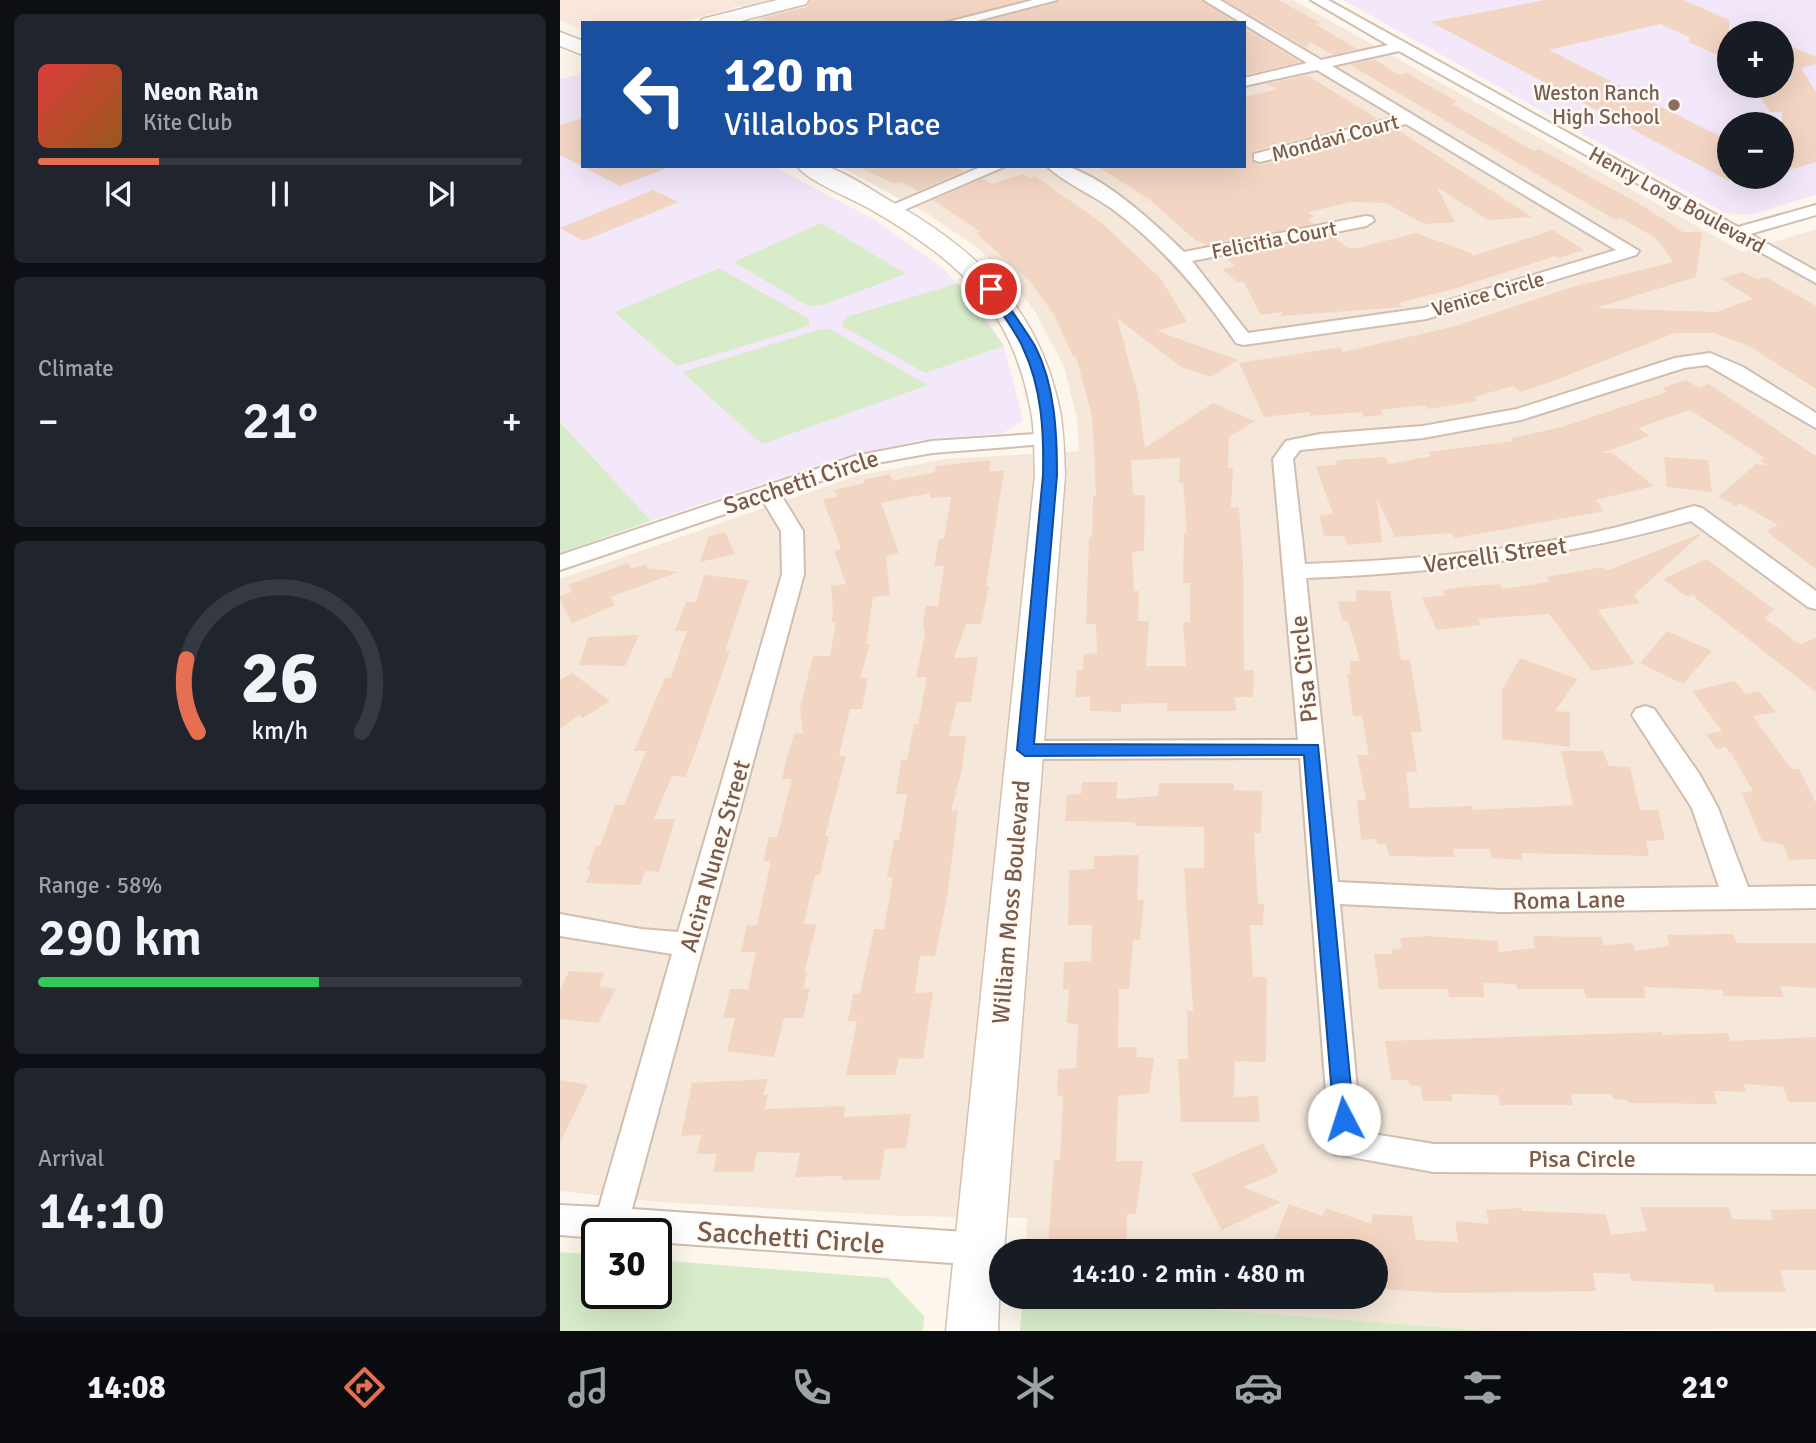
<!DOCTYPE html>
<meta charset="utf-8">
<style>
body{margin:0;font-family:Signika,sans-serif;background:#20242c;color:#f1f3f6;height:100vh;display:flex;flex-direction:column;font-size:26px;white-space:nowrap}
*{box-sizing:border-box;margin:0}
p{font-size:23px;color:#9ea1a6}
.icon{flex:none;width:38px;height:38px;fill:none;stroke:currentColor;stroke-width:2;stroke-linecap:round;stroke-linejoin:round}
.map{position:relative;flex:1;overflow:hidden}
.details{display:flex;flex-direction:column;gap:14px;padding:14px;background:#0d0f14;width:560px}
.details>*{flex:none}
.top-card{position:absolute;left:21px;top:21px;width:665px;height:147px;border-radius:0px;box-shadow:0 7px 28px #0002;background:#1a4fa0;color:#fff;overflow:hidden}
.controls{position:absolute;left:1157px;top:21px;display:grid;gap:14px}
.controls a{display:grid;place-items:center;width:77px;height:77px;border-radius:50%;background:#171b24;box-shadow:0 7px 28px #0002;font-size:35px}
.speed{position:absolute;left:21px;top:1218px;display:flex;gap:14px;font-size:35px;font-weight:700;text-align:center}
.speed>*{display:grid;place-content:center;width:91px;height:91px;border-radius:50%;background:#171b24;box-shadow:0 7px 28px #0002;line-height:1}
.speed .limit{border:4px solid #111;border-radius:10px;background:#fff;color:#111}
.pin{position:absolute;display:grid;place-items:center;width:60px;height:60px;color:#fff;margin:-30px;border:4px solid #fff;border-radius:50%;box-shadow:0 2px 7px #0007}
.me{position:absolute;width:77px;margin:-38px;rotate:355deg;stroke-linejoin:round;filter:drop-shadow(0 0 5px #0008)}
.turn{display:flex;align-items:center;gap:24px;height:147px;padding:0 28px;font-size:32px}
.turn .icon{width:91px;height:91px;stroke-width:2.5}
.turn b{display:block;font-size:49px;line-height:60px}
.big{font-size:52px;font-weight:600;line-height:1.1}
.details .widget{flex:1;display:flex;flex-direction:column;justify-content:center;gap:10px;min-width:0;padding:0 24px;border-radius:10px;background:#20242c}
.details .dial{align-items:center;gap:0}
.dial svg{height:182px;overflow:visible;fill:none;stroke:#363941;stroke-width:7;stroke-linecap:round;text-anchor:middle}
.dial text{fill:#f1f3f6;stroke:none}
.song{display:flex;align-items:center;gap:21px}
.cover{width:84px;height:84px;border-radius:10px;background:linear-gradient(135deg,hsl(0 70% 55%),hsl(30 70% 35%))}
.played{height:7px;border-radius:4px;background:linear-gradient(90deg,#e76f51 25%,#363941 25%)}
.keys{display:flex;justify-content:space-around;direction:ltr}
.heat{display:flex;justify-content:space-between;align-items:center;font-size:38px;direction:ltr}
.charge{height:10px;border-radius:5px;background:linear-gradient(90deg,#34c759 58%,#363941 0)}
.trip{position:absolute;left:429px;top:1239px;width:399px;height:70px;border-radius:35px;background:#171b24;box-shadow:0 7px 28px #0002;font-weight:600;line-height:70px;text-align:center}
.tab-bar{display:flex;height:112px;justify-content:space-around;align-items:center;background:#090b0e;color:#9ea1a6}
.tab-bar .icon{width:49px;height:49px}
.tab-bar .on{color:#e76f51}
.tab-bar b{font-size:32px;color:#f1f3f6}
main{display:flex;flex:1;min-height:0}
.map>svg:first-child{display:block}
.residential{fill:#f5e8da}
.commercial{fill:#fde8e0}
.education{fill:#f3e8fa;fill-rule:evenodd}
.green{fill:#d8ecc9}
.building{fill:#f3d5c3;fill-rule:evenodd}
.lines{fill:none;stroke-linecap:round;stroke-linejoin:round}
.street-casing{stroke:#d1beb0;stroke-width:4}
.secondary-casing{stroke:#d6c0b0;stroke-width:3}
.street{fill:#fff;fill-rule:evenodd}
.secondary{fill:#fff;fill-rule:evenodd}
.route{fill:#1a73e8;stroke:#114b97;stroke-width:2}
.education-dot{fill:#8d6e63;stroke:#fffaf3;stroke-width:2.5}
.labels{text-anchor:middle;stroke-width:5;stroke-linejoin:round;paint-order:stroke}
.far-education-label{font-size:21px;fill:#785e54;stroke:#fffaf3;text-anchor:end}
.far-street-label{font-size:21px;fill:#7a5c4d;stroke:#fffaf3}
.street-label{font-size:24px;fill:#7a5c4d;stroke:#fffaf3}
.near-street-label{font-size:28px;fill:#7a5c4d;stroke:#fffaf3}
</style>
<main>
<section class="details">
<div class="widget">
<div class="song"><i class="cover"></i><div><b>Neon Rain</b><p>Kite Club</p></div></div>
<div class="played"></div>
<div class="keys"><svg class="icon" aria-label="previous" viewBox="0 0 24 24"><path d="M18 5L8 12l10 7zM5 5v14"/></svg><svg class="icon" aria-label="pause" viewBox="0 0 24 24"><path d="M8 5v14M16 5v14"/></svg><svg class="icon" aria-label="next" viewBox="0 0 24 24"><path d="M6 5l10 7-10 7zM19 5v14"/></svg></div>
</div>
<div class="widget"><p>Climate</p>
<div class="heat"><a>−</a><b class="big">21°</b><a>+</a></div>
</div>
<div class="widget dial"><svg viewBox="0 0 100 80">
<path d="M14 69A42 42 0 1 1 86 69"/>
<path d="M14 69A42 42 0 0 1 9 37" stroke="#e76f51"/>
<text x="50" y="56" font-size="32" font-weight="700">26</text>
<text x="50" y="72" font-size="11">km/h</text>
</svg></div>
<div class="widget"><p>Range · 58%</p><b class="big">290 km</b><div class="charge"></div></div>
<div class="widget"><p>Arrival</p><b class="big">14:10</b></div>
</section>
<div class="map">
<svg width="1256" height="1331" viewBox="0 0 1256 1331">
<rect width="100%" height="100%" fill="#fdf6ec"/>
<polygon class="residential" points="168,0 733,0 1183,252 1256,229 1256,1328 928,1331 497,1297 816,1297 816,1251 466,1251 467,1218 340,1216 100,1202 0,1191 0,579 296,476 385,459 519,451 517,419 504,367 475,311 450,280 418,248 368,214 279,166 684,166 684,23 186,23 203,17"/>
<polygon class="commercial" points="0,0 168,0 181,6 115,23 23,23 23,31 0,20"/>
<g class="education">
<path d="M783 0H1256V195L1189 215 1165 213ZM1169 33H1222V86H1169ZM1169 124H1222V177H1169Z"/>
<polygon points="23,74 23,166 212,166 312,218 384,269 426,318 444,346 463,421 443,433 361,440 275,459 91,521 0,422 0,79"/>
</g>
<g class="green">
<polygon points="261,223 346,274 262,305 248,306 174,262"/>
<polygon points="159,268 249,319 249,326 117,366 54,312"/>
<polygon points="398,283 444,346 365,373 282,326 286,317"/>
<polygon points="270,329 368,385 202,444 122,372 258,330"/>
<polygon points="0,422 91,521 0,553"/>
<polygon points="0,1252 37,1255 37,1293 96,1293 96,1260 328,1278 364,1316 363,1331 0,1331"/>
<polygon points="463,1297 497,1297 928,1331 460,1331"/>
</g>
<g class="building">
<polygon points="250,0 463,0 382,23 210,23 202,18 247,7"/>
<polygon points="500,0 642,0 676,23 420,23"/>
<polygon points="665,0 718,0 761,23 755,24 797,49 773,55 750,42 746,48"/>
<polygon points="985,0 1124,0 1169,20 1169,60 1129,42 1129,37 1100,24 989,50 1169,141 1169,181 871,22"/>
<polygon points="684,28 739,61 738,63 684,75"/>
<polygon points="1222,36 1226,44 1256,57 1256,64 1241,68 1256,92 1256,162 1222,172 1222,112 1210,112 1193,86 1222,86"/>
<polygon points="814,59 839,75 847,73 898,102 892,104 974,151 979,149 1078,203 1123,232 1142,232 1136,277 1036,308 1156,312 1193,299 1161,279 1182,272 1197,279 1206,277 1256,306 1256,389 1189,346 1154,333 1115,333 985,384 961,392 953,386 914,397 917,401 869,409 865,405 821,410 823,415 804,417 802,412 750,416 749,412 704,417 679,363 781,347 783,352 896,326 1012,287 1113,262 1097,239 1061,218 1056,220 1033,207 790,65"/>
<polygon points="747,75 818,119 693,151 693,162 701,165 836,129 972,217 928,220 877,187 895,222 864,224 826,203 792,202 748,212 754,217 748,219 754,224 647,245 635,240 590,200 537,166 684,166 684,97 717,89 706,84"/>
<polygon points="23,118 23,166 107,168 60,186 0,155 0,125"/>
<polygon points="297,166 394,166 404,171 358,191 342,182 335,184"/>
<path d="M463 174 469 178 475 176 542 223 601 279 627 322 597 331 678 360 651 377 621 367 557 318 578 395 585 448 653 403 695 421 669 437 668 468H673L671 508 679 507 683 562 684 670H694L693 697H675L676 711H607V703L561 704V712L530 711V697H515L517 670H523L524 654 537 653 536 624H526L529 537H532L533 496H536L534 452 532 417 516 356H513L494 315 470 281 416 233 421 232 373 200 422 179 432 184ZM620 458 619 483H623L627 533H624L623 583H630V622H623L626 666H586L589 621H578L579 591H574L572 552 584 551 585 495H573L571 460Z"/>
<polygon points="93,190 119,202 23,241 0,228"/>
<polygon points="993,230 1024,250 999,258 995,256 894,289 838,303 843,307 720,316 722,312 701,315 683,281 678,283 662,269 676,266 664,257 771,236 789,248 798,248 856,233 911,253 913,256"/>
<polygon points="1126,380 1139,388 1149,384 1256,456 1256,569 1206,531 1218,525 1180,503 1176,506 1158,497 1196,464 1207,465 1200,460 1205,458 1130,410 1078,428 1089,436 1042,453 1053,453 1094,486 1035,500 1044,511 895,538 891,533 835,537 817,499 822,542 788,545 784,536 764,536 759,515 773,514 756,466 777,465 776,460 825,457 829,464 871,456 868,452 953,441 951,438 1002,427 1107,392 1102,388"/>
<polygon points="1104,457 1148,460 1152,492 1107,487"/>
<polygon points="431,460 429,471 444,471 426,586 429,586 421,624 406,624 394,658 418,657 411,702 397,702 389,736 406,736 402,769 391,811 398,810 387,898 375,956 360,956 355,993 373,992 363,1059 339,1058 335,1075 286,1075 297,1021 288,1021 293,994 300,994 314,929 324,929 333,877 327,877 334,840 339,840 347,794 336,794 341,760 347,760 354,724 358,724 367,677 356,677 365,634 363,624 366,606 378,606 384,566 374,566 379,539 384,539 391,497 370,498 370,493 321,503 339,553 326,556 330,595 313,597 306,644 310,644 300,678 308,678 302,709 290,709 279,756 286,756 265,836 269,836 260,875 255,875 244,924 257,924 244,973 247,973 243,989 250,988 243,1018 224,1018 214,1057 167,1051 175,1018 163,1018 170,989 188,989 196,952 181,952 187,925 197,925 211,861 203,861 209,837 217,837 232,779 222,779 227,757 234,734 243,733 240,709 253,656 270,656 276,622 271,621 273,612 271,586 286,584 274,551 281,549 263,499 278,497 274,490 305,483 304,480 329,474 333,481 375,472 376,466"/>
<polygon points="165,532 175,554 140,562 149,536"/>
<polygon points="1142,533 1074,595 1080,603 1038,610 1075,664 1032,671 989,614 918,619 921,625 877,630 862,598 885,595 882,590 903,587 940,584 943,589 990,582 986,577 1043,567 1046,571"/>
<polygon points="1146,559 1215,610 1204,617 1235,641 1241,644 1256,638 1256,692 1134,597 1136,595 1126,596 1103,579"/>
<polygon points="68,563 71,569 87,564 87,568 119,572 50,597 55,605 12,623 0,600 0,596 12,592 8,585"/>
<polygon points="144,575 189,580 165,651 170,651 126,777 112,776 94,819 115,819 99,872 85,871 80,885 26,883 31,871 27,870 36,846 40,846 55,805 64,805 86,751 74,751 105,678 111,678 127,631 115,631 126,602 136,602"/>
<polygon points="796,590 830,591 841,660 850,660 862,732 851,732 857,772 846,772 850,808 912,806 913,810 1013,805 1001,751 1043,751 1049,766 1070,767 1080,810 1098,810 1105,840 1086,841 1089,856 962,853 963,860 932,858 930,849 893,849 894,857 829,856 826,844 817,844 816,839 801,840 797,800 806,800 797,755 809,755 802,716 793,716 787,674 791,674 789,661 800,661 788,621 782,621 778,602 796,601"/>
<polygon points="1107,631 1152,651 1123,684 1080,663"/>
<polygon points="79,635 65,666 19,665 28,637"/>
<polygon points="960,658 1018,679 995,711 1010,712 1010,747 942,739 942,690"/>
<polygon points="12,673 50,701 23,718 19,715 0,729 0,680"/>
<polygon points="1175,681 1185,694 1199,691 1216,712 1193,716 1231,769 1239,769 1256,803 1256,859 1229,860 1224,845 1202,841 1182,793 1193,791 1171,753 1165,747 1157,749 1146,734 1162,731 1132,691"/>
<polygon points="522,782 558,782 556,799 598,796 599,783 674,783 674,790 702,791 701,833 694,833 698,904 704,904 703,925 690,925 693,977 707,977 706,1062 675,1061 674,1097 698,1096 700,1122 621,1122 618,1059 628,1059 627,1011 633,1011 624,868 644,868 644,827 575,826 575,822 505,821 507,795 521,794"/>
<polygon points="579,855 577,900 584,900 580,940 573,940 569,989 559,989 558,1047 577,1047 576,1057 594,1058 589,1093 558,1096 556,1161 583,1161 576,1214 567,1214 566,1251 488,1251 494,1160 500,1160 503,1096 497,1095 498,1069 516,1068 518,1024 507,1023 509,989 503,989 504,962 531,961 532,925 508,925 509,870 534,869 534,856"/>
<polygon points="1173,934 1177,943 1256,943 1256,988 1220,986 1224,997 1164,996 1162,990 1084,987 1086,998 1026,998 1024,989 957,989 956,984 923,983 924,997 889,997 888,989 819,989 814,954 832,954 831,950 842,948 840,938 866,936 938,941 939,952 975,948 973,936 1041,937 1044,945 1073,943 1075,951 1109,946 1107,935"/>
<polygon points="9,971 44,973 39,986 56,989 38,1023 0,1019 0,990"/>
<polygon points="1102,1032 1103,1035 1168,1033 1170,1041 1256,1037 1256,1102 1229,1102 1223,1087 1184,1084 1186,1092 1154,1091 1157,1104 1069,1103 1067,1100 1053,1099 1052,1094 1011,1094 1013,1105 940,1105 938,1095 891,1094 892,1101 863,1101 860,1086 849,1085 848,1080 831,1080 825,1041"/>
<polygon points="208,1079 203,1095 208,1095 205,1109 285,1106 284,1117 351,1114 346,1148 325,1149 320,1180 282,1180 282,1176 235,1177 240,1153 197,1152 193,1172 153,1172 157,1154 137,1154 141,1135 121,1136 132,1083"/>
<polygon points="0,1080 28,1085 0,1143"/>
<polygon points="703,1143 718,1172 683,1187 721,1202 662,1230 632,1174"/>
<polygon points="729,1204 762,1216 766,1208 812,1224 812,1214 852,1216 856,1240 898,1242 895,1221 929,1224 926,1210 962,1208 962,1211 1046,1214 1051,1235 1087,1231 1080,1207 1169,1207 1172,1219 1213,1220 1210,1210 1256,1209 1256,1270 1220,1270 1226,1292 1155,1292 1153,1284 1071,1281 1070,1274 1033,1273 1036,1291 886,1293 816,1289 816,1251 710,1251"/>
</g>
<g class="lines">
<defs>
<g id="street">
<polygon points="473,0 497,0 409,23 384,23"/>
<path d="M644 0H660L761 60 828 45 751 0H768L1178 227 1256 205V215L1190 234 1256 271V283L839 51 772 66 1079 251 1076 255 866 319 683 345 676 343C642 293 604 248 555 211 537 197 501 181 487 166 494 166 503 165 509 167 549 181 594 223 624 252L806 216 812 217 814 221 806 226 632 261 688 333 864 308 1056 250 846 124 700 162 694 160V154L836 117 757 70 684 86V78L747 63Z"/>
<polygon points="423,166 446,166 337,213 325,213 323,209"/>
<path d="M1150 353 1183 367 1256 413V428L1147 365 1124 368 961 420 863 438 740 450 733 459 745 564C842 560 940 553 1036 532 1069 525 1101 515 1134 506L1142 508 1256 591V609L1248 607 1131 521C1005 557 877 573 746 578L778 882 940 890 1159 887 1132 808 1072 715 1076 709 1085 706 1094 709 1140 775 1158 808 1188 887 1256 886V908L940 912 780 904 801 1132 874 1144H1256V1174L874 1172 774 1154 770 1144 740 758 465 759 456 756 452 750 456 744 465 741 738 740 713 459 726 441 760 434 863 426 957 409 1115 358Z"/>
<polygon points="491,433 498,435 501,439 498,443 372,453 306,465 221,495 243,531 244,574 72,1209 419,1233 431,1238 436,1249 431,1260 419,1265 96,1242 96,1234 37,1234 37,1238 0,1235 0,1205 39,1207 112,954 0,936 0,914 81,929 118,932 222,574 221,531 203,501 0,570 0,555 295,456 372,441"/>
</g>
<g id="secondary">
<polygon points="217,0 248,0 246,4 173,23 140,23 142,19"/>
<polygon points="0,32 23,41 23,55 0,46"/>
<path d="M237 166C245 166 255 165 263 166 282 169 316 193 334 203 420 252 480 311 500 411 504 432 504 454 505 475L444 1251H441L438 1331H386L475 475C474 454 475 431 471 411 452 307 398 260 310 209 293 199 247 181 237 166Z"/>
</g>
</defs>
<use href="#street" class="street-casing"/>
<use href="#secondary" class="secondary-casing"/>
<use href="#street" class="street"/>
<use href="#secondary" class="secondary"/>
</g>
<path class="route" d="M431 285 435 286C448 306 463 326 475 346 495 385 497 433 497 475L474 744 758 745 794 1119 791 1126 784 1128 777 1126 774 1119 744 755 465 756 457 750 483 475C484 433 482 388 463 348 454 327 437 308 425 289Z"/>
<circle class="education-dot" cx="1114" cy="105" r="7"/>
<g class="labels">
<g class="far-education-label">
<text x="1100" y="100">Weston Ranch<tspan x="1100" dy="24">High School</tspan></text>
</g>
<g class="far-street-label">
<text transform="translate(775 138) rotate(-15)" y="7">Mondavi Court</text>
<text transform="translate(1117 200) rotate(29)" y="7">Henry Long Boulevard</text>
<text transform="translate(714 240) rotate(-11)" y="7">Felicitia Court</text>
<text transform="translate(928 294) rotate(-16)" y="7">Venice Circle</text>
</g>
<g class="street-label">
<text transform="translate(241 482) rotate(-18)" y="8">Sacchetti Circle</text>
<text transform="translate(935 555) rotate(-8)" y="8">Vercelli Street</text>
<text transform="translate(744 669) rotate(-96)" y="8">Pisa Circle</text>
<text transform="translate(155 856) rotate(-74)" y="8">Alcira Nunez Street</text>
<text transform="translate(1009 900) rotate(-1)" y="8">Roma Lane</text>
<text transform="translate(451 902) rotate(-85)" y="8">William Moss Boulevard</text>
<text x="1022" y="1167">Pisa Circle</text>
</g>
<g class="near-street-label">
<text transform="translate(231 1237) rotate(4)" y="10">Sacchetti Circle</text>
</g>
</g>
</svg>
<div class="controls">
<a>+</a>
<a>−</a>
</div>
<div class="speed"><div class="limit">30</div></div>
<div class="pin" style="left:431px;top:289px;background:#d93025"><svg class="icon" aria-label="arrive" viewBox="0 0 24 24"><path d="M6 21V4h12l-3 4 3 4H6"/></svg></div>
<svg class="me" style="left:784px;top:1119px" viewBox="-20 -20 40 40"><circle r="19" fill="#fff"/><path d="M0-13L10 11 0 6-10 11z" fill="#1a73e8"/></svg>
<div class="trip">14:10 · 2 min · 480 m</div>
<div class="top-card">
<div class="turn"><svg class="icon" aria-label="left" viewBox="0 0 24 24"><path d="M17 20v-9H6M10 6l-5 5 5 5"/></svg><div><b>120 m</b>Villalobos Place</div></div>
</div>
</div>
</main>
<nav class="tab-bar">
<b>14:08</b>
<svg class="icon on" aria-label="directions" viewBox="0 0 24 24"><path d="M12 3l9 9-9 9-9-9zM9 14v-3h6M13 9l2 2-2 2"/></svg>
<svg class="icon" aria-label="music" viewBox="0 0 24 24"><path d="M9 18V5l10-2v13"/><circle cx="6" cy="18" r="3"/><circle cx="16" cy="16" r="3"/></svg>
<svg class="icon" aria-label="phone" viewBox="0 0 24 24"><path d="M5 4h4l2 5-3 2q2 4 5 5l2-3 5 2v4C11 20 4 13 5 4z"/></svg>
<svg class="icon" aria-label="climate" viewBox="0 0 24 24"><path d="M12 3v18M4 7l16 10M4 17L20 7"/></svg>
<svg class="icon" aria-label="car" viewBox="0 0 24 24"><path d="M5 17H2v-5l4-1 3-4h7l3 4 3 1v5h-3M9 17h6M6 11h13"/><circle cx="7" cy="17" r="2"/><circle cx="17" cy="17" r="2"/></svg>
<svg class="icon" aria-label="filters" viewBox="0 0 24 24"><path d="M4 7h16M4 17h16"/><circle cx="9" cy="7" r="2"/><circle cx="15" cy="17" r="2"/></svg>
<b>21°</b>
</nav>
